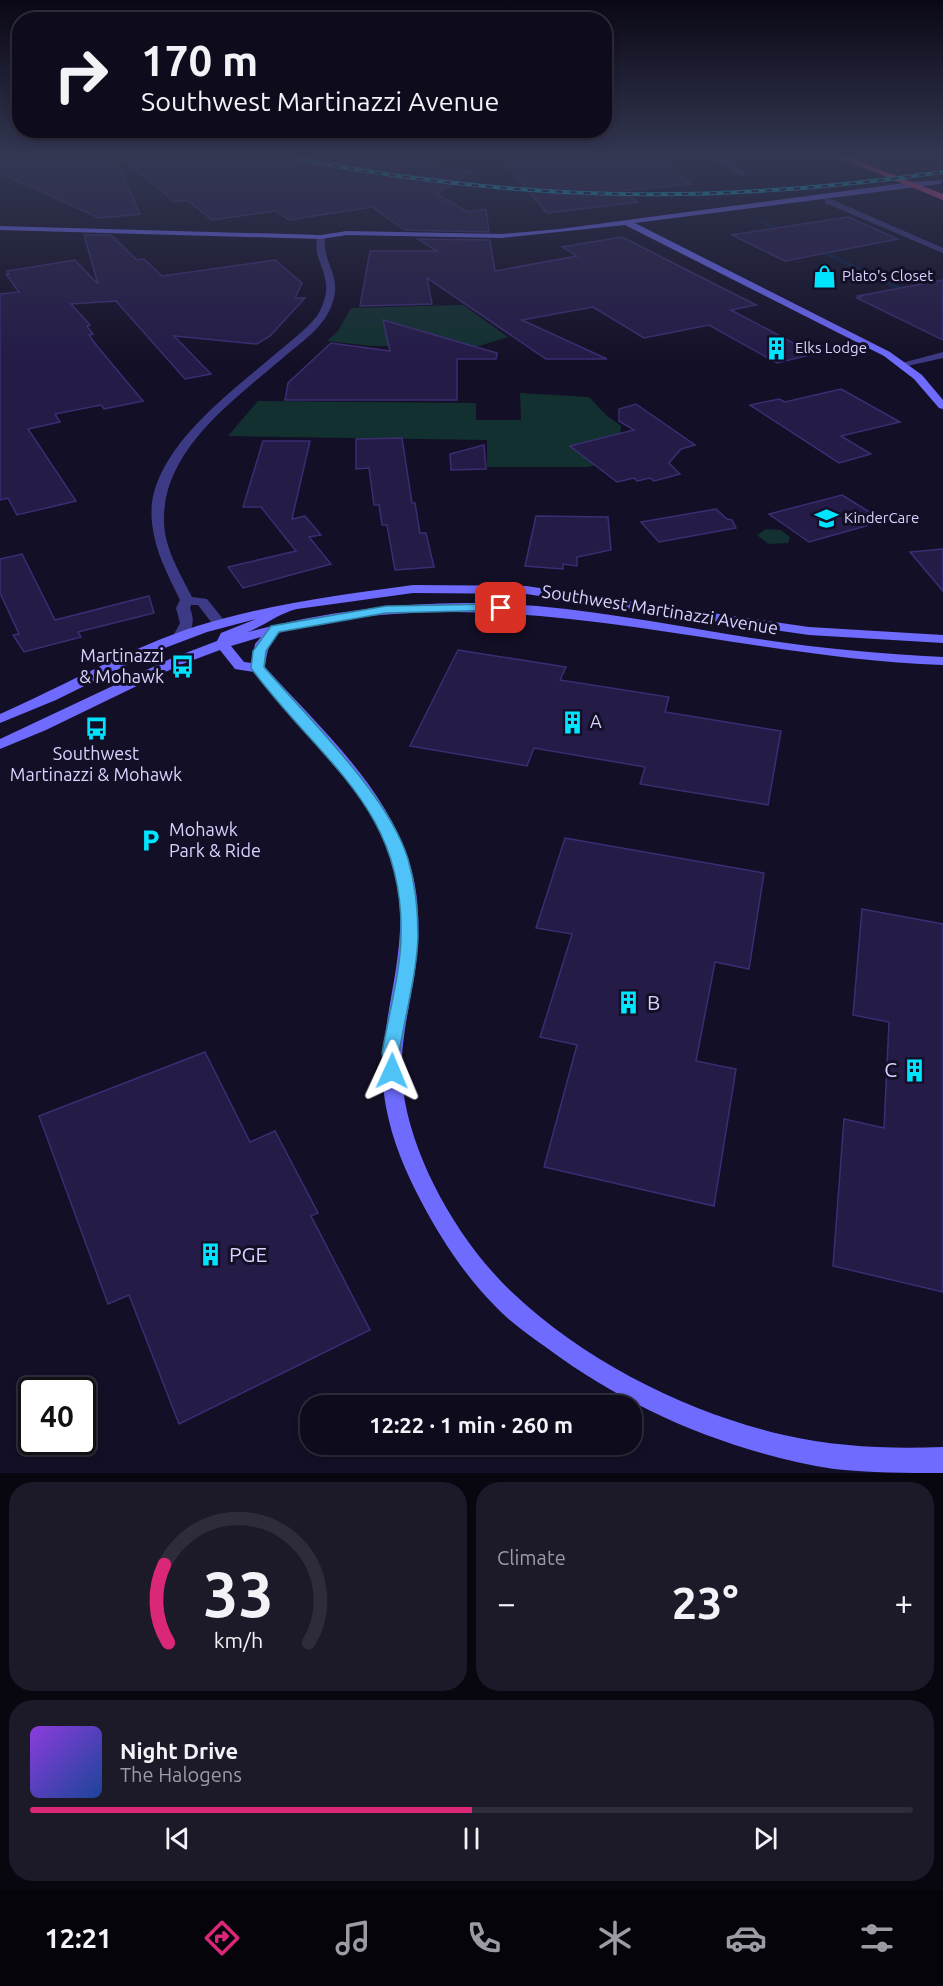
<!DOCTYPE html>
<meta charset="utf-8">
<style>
body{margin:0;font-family:Ubuntu,sans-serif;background:#1c1929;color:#f1f3f6;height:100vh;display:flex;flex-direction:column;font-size:22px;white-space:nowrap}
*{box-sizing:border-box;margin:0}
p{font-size:20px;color:#9b9ba3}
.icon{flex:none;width:33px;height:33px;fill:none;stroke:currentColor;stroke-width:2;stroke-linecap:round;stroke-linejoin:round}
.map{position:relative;height:1473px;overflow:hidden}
.panel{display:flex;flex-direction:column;gap:9px;padding:9px;background:#08060f;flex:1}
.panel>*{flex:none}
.banner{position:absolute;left:12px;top:12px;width:600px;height:126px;border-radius:24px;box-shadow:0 3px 9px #0003,0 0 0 2px #2e2b3b;background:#0e0b1c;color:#f1f3f6;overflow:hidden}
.speed{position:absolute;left:18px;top:1377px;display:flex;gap:12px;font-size:30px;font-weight:700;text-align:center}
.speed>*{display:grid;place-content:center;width:78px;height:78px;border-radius:50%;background:#0e0b1c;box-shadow:0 3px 9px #0003,0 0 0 2px #2e2b3b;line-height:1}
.speed .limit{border:3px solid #111;border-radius:9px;background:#fff;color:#111}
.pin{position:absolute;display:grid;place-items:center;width:51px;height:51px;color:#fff;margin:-26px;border-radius:12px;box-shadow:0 3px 9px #0006}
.me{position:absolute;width:66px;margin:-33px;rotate:1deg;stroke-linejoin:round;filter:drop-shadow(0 0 4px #0008)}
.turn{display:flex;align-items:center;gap:21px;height:126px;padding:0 30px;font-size:27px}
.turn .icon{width:78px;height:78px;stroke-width:2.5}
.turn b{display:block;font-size:42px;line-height:51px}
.big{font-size:45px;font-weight:600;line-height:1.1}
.panel .widget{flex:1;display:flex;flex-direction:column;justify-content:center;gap:9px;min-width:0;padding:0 21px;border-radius:24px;background:#1c1929}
.panel .dial{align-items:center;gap:0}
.dial svg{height:156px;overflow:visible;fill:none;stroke:#2e2b3b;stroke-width:7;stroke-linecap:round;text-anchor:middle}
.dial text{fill:#f1f3f6;stroke:none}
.song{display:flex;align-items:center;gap:18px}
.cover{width:72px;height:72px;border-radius:9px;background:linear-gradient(135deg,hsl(270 70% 55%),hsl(220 70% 35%))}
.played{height:6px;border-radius:3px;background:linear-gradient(90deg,#db2777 50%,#2e2b3b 50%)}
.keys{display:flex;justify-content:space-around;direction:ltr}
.heat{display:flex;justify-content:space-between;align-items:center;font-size:33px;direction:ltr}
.panel .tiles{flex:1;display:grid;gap:9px;grid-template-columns:1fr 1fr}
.widget:last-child{grid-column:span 2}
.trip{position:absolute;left:300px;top:1395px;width:342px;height:60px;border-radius:24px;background:#0e0b1c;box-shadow:0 3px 9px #0003,0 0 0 2px #2e2b3b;font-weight:600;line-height:60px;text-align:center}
.dock{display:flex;height:96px;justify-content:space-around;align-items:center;background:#06040b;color:#9b9ba3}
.dock .icon{width:42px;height:42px}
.dock .active{color:#db2777}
.dock b{font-size:27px;color:#f1f3f6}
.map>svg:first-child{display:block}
.green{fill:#12302f}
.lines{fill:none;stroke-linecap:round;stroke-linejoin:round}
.stream{stroke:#0a1f44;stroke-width:4}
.building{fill:#241b47;stroke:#3b2d73;stroke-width:1.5}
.street{fill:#3d3a85;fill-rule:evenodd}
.secondary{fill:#6f6bff;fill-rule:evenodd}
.highway{fill:#ff4fa3;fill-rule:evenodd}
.rail-casing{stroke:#00e5ff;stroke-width:4}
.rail{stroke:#130f26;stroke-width:2;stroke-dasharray:7;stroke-linecap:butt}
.route{fill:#4fc3f7;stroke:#337fa1;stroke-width:1.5}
.labels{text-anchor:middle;stroke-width:6;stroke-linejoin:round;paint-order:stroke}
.far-poi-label{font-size:15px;fill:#d9d4ff;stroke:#130f26;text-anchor:start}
.street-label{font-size:18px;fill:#d9d4ff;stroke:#130f26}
.poi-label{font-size:18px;fill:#d9d4ff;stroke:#130f26;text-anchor:start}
.near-poi-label{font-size:21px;fill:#d9d4ff;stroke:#130f26;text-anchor:start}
</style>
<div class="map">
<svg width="943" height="1473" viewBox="0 0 943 1473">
<rect width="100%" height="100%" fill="#130f26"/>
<g class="green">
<polygon points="463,305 508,337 479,346 371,346 327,341 338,331 351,308"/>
<polygon points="520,393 589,397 606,415 621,426 618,460 588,467 487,467 487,440 228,436 258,401 476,403 476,420 521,420"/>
<polygon points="766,529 781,530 790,537 788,543 768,544 757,535"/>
</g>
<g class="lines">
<g class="stream">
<polyline points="762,222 782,232"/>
<polyline points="817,249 907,292"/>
</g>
</g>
<g class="building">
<polygon points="0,158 115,158 140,214 99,218 0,173"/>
<polygon points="122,158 439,158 440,168 471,172 436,194 468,212 486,209 489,232 405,230 372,207 289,220 276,211 212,220 187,200 175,202"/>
<polygon points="501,158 653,158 692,184 621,191 638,202 547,213"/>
<polygon points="848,217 898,239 785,261 732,235"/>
<polygon points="84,235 111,235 137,260 144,259 162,276 275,260 302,283 295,298 305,298 270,336 257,344 174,336 211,374 185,379 116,301 71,304 90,325 87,326 93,334 89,335 97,346 143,401 104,409 101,405 55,414 60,422 28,429 76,501 17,515 8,498 0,500 0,294 19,292 6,274 9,274 7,271 75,260 98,284"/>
<polygon points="622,237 756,305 731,310 814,354 777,363 709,325 644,338 593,307 522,320 607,359 546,359 427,278 432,304 360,306 370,251 437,251 418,239 490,240 495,271 577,256 562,247"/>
<polygon points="943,280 943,340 857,298 861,297 858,296"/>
<polygon points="383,320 497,353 496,359 457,359 457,400 285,400 288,383 331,343 390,351"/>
<polygon points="841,389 900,422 841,436 871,454 839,463 750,405 779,399 785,402"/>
<polygon points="636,404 695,445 681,449 669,463 680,474 654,481 650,478 637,481 634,478 617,482 570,446 634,430 619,421 619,409"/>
<polygon points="402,438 412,503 415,503 420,533 426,533 434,567 395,570 387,525 382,525 379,505 374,505 369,468 356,469 356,439"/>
<polygon points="263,441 310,441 292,519 305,516 321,535 309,537 331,564 243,588 228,567 296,551 261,507 243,507"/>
<polygon points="484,445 486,469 451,470 450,454"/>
<polygon points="842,495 884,521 809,542 769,514"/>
<polygon points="716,509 727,519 732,520 736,528 659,542 641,522"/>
<polygon points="536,516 608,517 611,550 577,557 577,566 563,564 563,569 525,566"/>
<polygon points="943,549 943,591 910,552"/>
<polygon points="22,554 55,620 149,596 154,613 78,632 81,637 24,652 13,635 19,634 0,593 0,559"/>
<polygon points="458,650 566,667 560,680 669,697 665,712 781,731 768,805 640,784 645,767 534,748 527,766 410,746"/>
<polygon points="565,838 764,873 749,969 715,962 696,1061 736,1069 714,1206 544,1167 577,1045 540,1037 572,934 536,928"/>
<polygon points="862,909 943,924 943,1292 833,1266 844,1119 884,1128 889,1022 853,1015"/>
<polygon points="205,1052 250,1142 275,1131 318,1213 311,1216 370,1330 179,1424 129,1295 108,1304 39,1116"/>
</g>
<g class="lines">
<g class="street">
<polygon points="713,158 720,158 746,173 739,175"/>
<polygon points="825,199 831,199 943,248 943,253 825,203"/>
<path d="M318 235 325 237C322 265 344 275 331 307 322 329 301 342 284 357 235 399 163 449 164 520 164 548 180 573 192 597L207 599 227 624 225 627H215L198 605H191L190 608C195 621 193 628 185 639H175L173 636 180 623 176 608 180 600C168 575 155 552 152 523 144 455 228 395 273 356 288 343 305 331 317 316 341 276 309 264 318 235Z"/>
<polygon points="943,352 943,358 903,367 898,364"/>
</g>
<g class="secondary">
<polygon points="943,180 940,184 635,223 890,352 922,375 943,400 943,409 939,408 914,379 884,356 625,225 501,238 347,235 321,239 0,230 0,226 321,235 347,231 501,234 560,229 912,182"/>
<path d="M413 585 526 586 809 627 943 635V643L809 635 526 594 413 593 297 609C280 613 265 625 248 632 322 612 400 602 477 603 565 604 653 622 739 636 807 647 874 654 943 657V665C748 658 557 594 361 617 341 620 298 624 281 632 268 638 267 655 265 667 317 725 384 784 409 861 421 899 420 939 414 978 408 1014 398 1052 403 1089 412 1161 461 1245 514 1294 586 1362 688 1413 784 1435 837 1447 889 1449 943 1447V1473C907 1473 870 1473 834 1469 730 1452 632 1411 547 1348 529 1335 510 1322 495 1306 466 1277 441 1239 422 1203 406 1173 392 1140 386 1107 370 1023 419 950 392 861 369 786 304 729 254 672L235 669 220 650 180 665 46 730 0 749V739L170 659 217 641 221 633 256 619 207 632 149 654 56 700 0 723V714C66 685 129 648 197 626 268 604 340 595 413 585ZM261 637 255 644 252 663 244 662 231 646Z"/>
</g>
<polygon class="highway" points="840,158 850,158 943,194 943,200"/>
<defs>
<path id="rail" d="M292 158C518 202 715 205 943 172"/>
</defs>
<use href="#rail" class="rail-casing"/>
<use href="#rail" class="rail"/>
</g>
<linearGradient id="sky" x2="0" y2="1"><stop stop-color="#0a0815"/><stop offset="0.43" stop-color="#333752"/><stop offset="1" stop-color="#333752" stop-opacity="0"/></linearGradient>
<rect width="943" height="364" fill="url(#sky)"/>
<path class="route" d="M501 604 505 605V610L386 613 279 632 266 651 264 667C308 718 389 796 408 859 415 883 418 911 418 936 417 973 405 1016 399 1053L401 1071 399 1076H386L382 1053C388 1017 401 970 401 935 404 806 319 761 251 668L253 651 271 626 386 606Z"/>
<defs>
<symbol id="shop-bare" viewBox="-9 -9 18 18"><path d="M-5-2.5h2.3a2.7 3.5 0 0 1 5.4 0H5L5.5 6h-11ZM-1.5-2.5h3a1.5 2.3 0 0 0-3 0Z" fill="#00e5ff" stroke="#130f26" stroke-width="2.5" paint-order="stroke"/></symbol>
<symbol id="building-bare" viewBox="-9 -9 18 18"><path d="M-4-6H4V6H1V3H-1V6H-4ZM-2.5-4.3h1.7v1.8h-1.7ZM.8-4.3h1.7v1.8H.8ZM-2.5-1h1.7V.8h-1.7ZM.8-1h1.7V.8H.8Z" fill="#00e5ff" stroke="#130f26" stroke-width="2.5" paint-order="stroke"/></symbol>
<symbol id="school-bare" viewBox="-9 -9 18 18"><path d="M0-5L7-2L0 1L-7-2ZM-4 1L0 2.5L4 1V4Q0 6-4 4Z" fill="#00e5ff" stroke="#130f26" stroke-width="2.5" paint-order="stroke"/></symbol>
<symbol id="bus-bare" viewBox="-9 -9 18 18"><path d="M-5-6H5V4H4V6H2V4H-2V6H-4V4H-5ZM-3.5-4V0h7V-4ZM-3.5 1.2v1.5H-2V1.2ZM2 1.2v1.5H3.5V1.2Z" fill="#00e5ff" stroke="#130f26" stroke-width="2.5" paint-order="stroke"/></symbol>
<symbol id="parking-bare" viewBox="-9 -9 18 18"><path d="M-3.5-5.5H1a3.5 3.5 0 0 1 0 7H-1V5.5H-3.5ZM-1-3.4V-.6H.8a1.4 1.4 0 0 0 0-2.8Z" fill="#00e5ff" stroke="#130f26" stroke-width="2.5" paint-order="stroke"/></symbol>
</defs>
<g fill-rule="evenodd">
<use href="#shop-bare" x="808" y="260" width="33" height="33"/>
<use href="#building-bare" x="760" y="332" width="33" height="33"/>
<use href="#school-bare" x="810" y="502" width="33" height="33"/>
<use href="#bus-bare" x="166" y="650" width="33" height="33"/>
<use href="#building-bare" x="556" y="706" width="33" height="33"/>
<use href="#bus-bare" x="80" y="712" width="33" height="33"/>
<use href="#parking-bare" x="134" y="824" width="33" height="33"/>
<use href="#building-bare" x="612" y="986" width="33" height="33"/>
<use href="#building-bare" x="898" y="1054" width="33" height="33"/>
<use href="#building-bare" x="194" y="1238" width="33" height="33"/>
</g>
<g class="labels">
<g class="far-poi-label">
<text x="842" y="281">Plato's Closet</text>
<text x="795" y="353">Elks Lodge</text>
<text x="844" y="523">KinderCare</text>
</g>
<g class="street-label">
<text transform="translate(660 610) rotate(9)" y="6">Southwest Martinazzi Avenue</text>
</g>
<g class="poi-label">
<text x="164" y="662" text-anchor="end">Martinazzi<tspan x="164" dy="21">&amp; Mohawk</tspan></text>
<text x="590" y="728">A</text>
<text x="96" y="760" text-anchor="middle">Southwest<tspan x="96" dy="21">Martinazzi &amp; Mohawk</tspan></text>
<text x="169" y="836">Mohawk<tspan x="169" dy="21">Park &amp; Ride</tspan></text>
</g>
<g class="near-poi-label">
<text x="647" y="1010">B</text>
<text x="897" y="1077" text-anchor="end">C</text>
<text x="229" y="1262">PGE</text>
</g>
</g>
</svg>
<div class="speed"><div class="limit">40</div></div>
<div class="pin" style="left:501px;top:608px;background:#d93025"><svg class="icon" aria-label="arrive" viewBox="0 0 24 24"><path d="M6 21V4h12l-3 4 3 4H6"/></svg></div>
<svg class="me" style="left:392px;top:1071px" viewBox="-20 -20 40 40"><path d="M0-17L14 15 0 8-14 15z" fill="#4fc3f7" stroke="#fff" stroke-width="4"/></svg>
<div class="trip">12:22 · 1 min · 260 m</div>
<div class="banner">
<div class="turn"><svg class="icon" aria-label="right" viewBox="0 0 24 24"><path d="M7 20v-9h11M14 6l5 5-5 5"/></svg><div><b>170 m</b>Southwest Martinazzi Avenue</div></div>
</div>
</div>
<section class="panel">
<div class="tiles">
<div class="widget dial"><svg viewBox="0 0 100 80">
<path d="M14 69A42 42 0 1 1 86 69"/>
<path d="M14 69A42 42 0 0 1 12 29" stroke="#db2777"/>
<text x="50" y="56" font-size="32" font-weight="700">33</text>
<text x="50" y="72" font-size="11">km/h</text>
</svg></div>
<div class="widget"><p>Climate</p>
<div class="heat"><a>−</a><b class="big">23°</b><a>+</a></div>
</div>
<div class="widget">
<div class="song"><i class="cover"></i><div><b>Night Drive</b><p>The Halogens</p></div></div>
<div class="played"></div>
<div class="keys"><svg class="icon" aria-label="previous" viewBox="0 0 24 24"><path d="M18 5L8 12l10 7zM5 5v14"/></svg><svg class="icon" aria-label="pause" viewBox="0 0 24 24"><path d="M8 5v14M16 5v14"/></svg><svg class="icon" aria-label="next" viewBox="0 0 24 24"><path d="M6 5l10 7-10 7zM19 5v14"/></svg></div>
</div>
</div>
</section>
<nav class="dock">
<b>12:21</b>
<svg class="icon active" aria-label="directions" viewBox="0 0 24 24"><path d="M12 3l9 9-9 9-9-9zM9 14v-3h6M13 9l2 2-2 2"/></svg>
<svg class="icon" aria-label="music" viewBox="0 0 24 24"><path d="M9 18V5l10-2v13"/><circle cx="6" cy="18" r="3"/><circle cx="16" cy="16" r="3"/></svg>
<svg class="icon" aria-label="phone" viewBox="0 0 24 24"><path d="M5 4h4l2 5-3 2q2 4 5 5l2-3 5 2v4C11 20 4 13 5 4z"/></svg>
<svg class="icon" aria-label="climate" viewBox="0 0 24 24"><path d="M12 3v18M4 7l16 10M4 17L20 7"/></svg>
<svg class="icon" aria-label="car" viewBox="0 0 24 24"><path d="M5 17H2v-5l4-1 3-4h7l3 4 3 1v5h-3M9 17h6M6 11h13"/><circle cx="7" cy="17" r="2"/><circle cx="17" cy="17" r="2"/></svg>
<svg class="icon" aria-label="filters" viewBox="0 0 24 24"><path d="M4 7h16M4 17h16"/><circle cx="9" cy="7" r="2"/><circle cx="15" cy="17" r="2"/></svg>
</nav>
